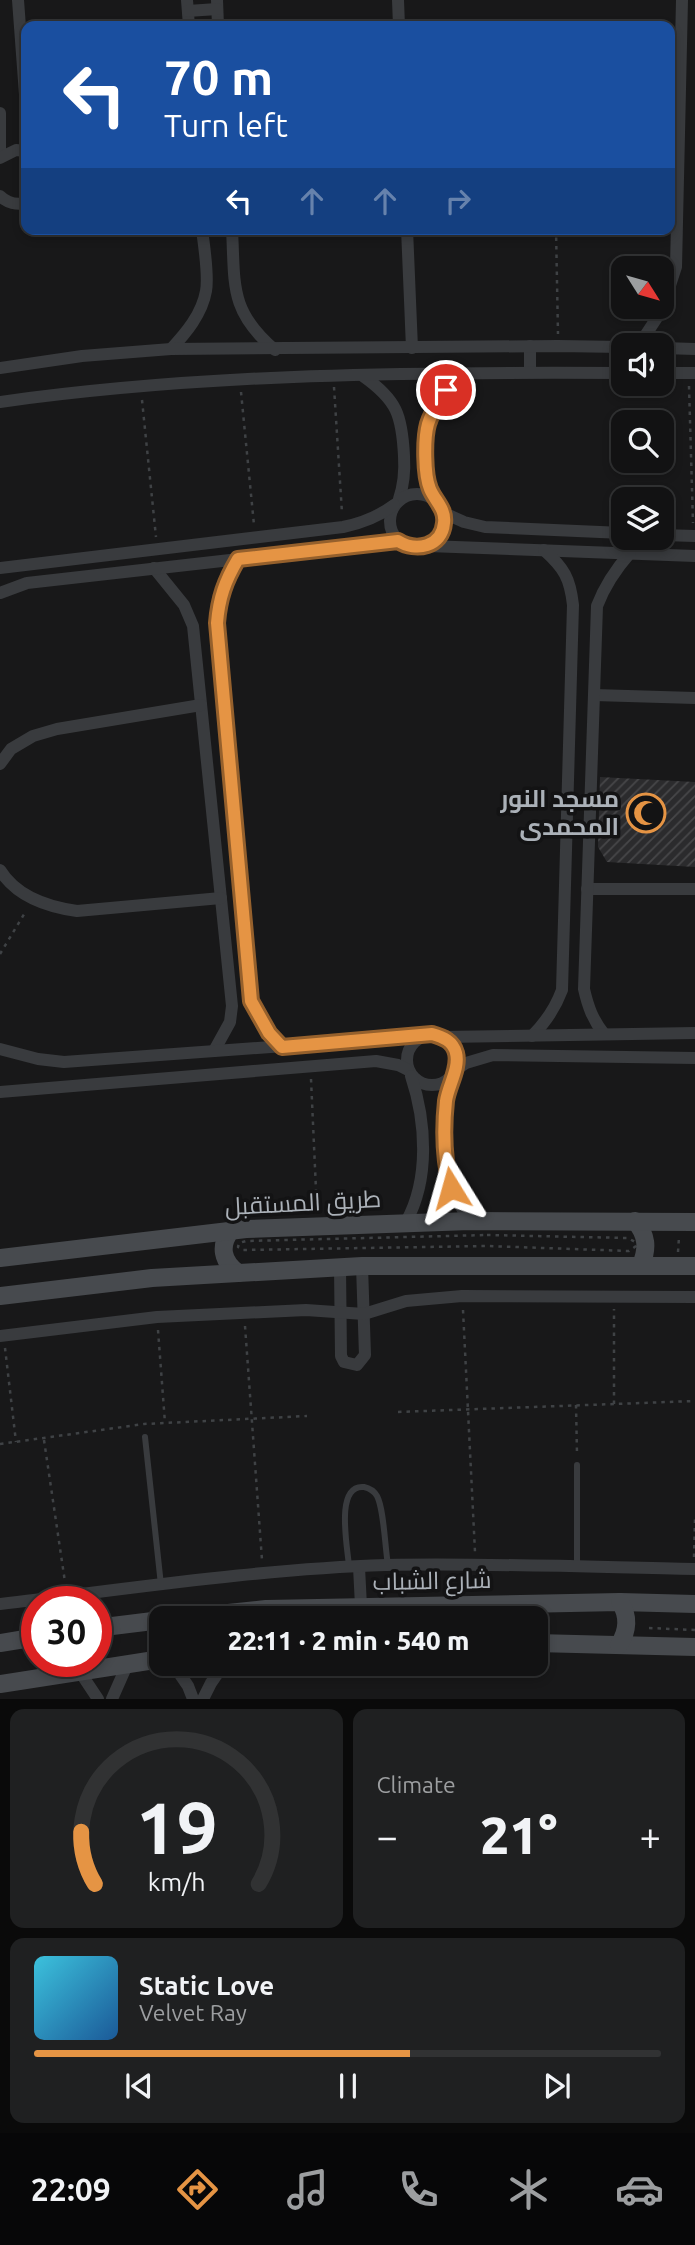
<!DOCTYPE html>
<meta charset="utf-8">
<style>
body{margin:0;font-family:Ubuntu,Cairo,sans-serif;background:#1f2021;color:#f1f3f6;height:100vh;display:flex;flex-direction:column;font-size:26px;white-space:nowrap}
*{box-sizing:border-box;margin:0}
p{font-size:23px;color:#9c9ea0}
.icon{flex:none;width:38px;height:38px;fill:none;stroke:currentColor;stroke-width:2;stroke-linecap:round;stroke-linejoin:round}
.map{position:relative;height:1699px;overflow:hidden}
.details{display:flex;flex-direction:column;gap:10px;padding:10px;background:#0a0a0a;flex:1}
.details>*{flex:none}
.guide{position:absolute;left:21px;top:21px;width:654px;height:214px;border-radius:14px;box-shadow:0 4px 10px #0003,0 0 0 2px #313233;background:#1a4fa0;color:#fff;overflow:hidden}
.needle{width:46px;rotate:127deg}
.fabs{position:absolute;left:611px;top:256px;display:grid;gap:14px}
.fabs a{display:grid;place-items:center;width:63px;height:63px;border-radius:14px;background:#121213;box-shadow:0 4px 10px #0003,0 0 0 2px #313233;font-size:35px}
.speed{position:absolute;left:21px;top:1586px;display:flex;gap:14px;font-size:35px;font-weight:700;text-align:center}
.speed>*{display:grid;place-content:center;width:91px;height:91px;border-radius:50%;background:#121213;box-shadow:0 4px 10px #0003,0 0 0 2px #313233;line-height:1}
.speed .limit{border:10px solid #d22;background:#fff;color:#111}
.pin{position:absolute;display:grid;place-items:center;width:60px;height:60px;color:#fff;margin:-30px;border:4px solid #fff;border-radius:50%;box-shadow:0 2px 7px #0007}
.me{position:absolute;width:77px;margin:-38px;rotate:352deg;stroke-linejoin:round;filter:drop-shadow(0 0 5px #0008)}
.turn{display:flex;align-items:center;gap:24px;height:147px;padding:0 28px;font-size:32px}
.turn .icon{width:91px;height:91px;stroke-width:2.5}
.turn b{display:block;font-size:49px;line-height:60px}
.lanes{display:flex;align-items:center;height:66px;padding:0 28px;background:#0003;justify-content:center;gap:35px;direction:ltr}
.lanes .off{opacity:.35}
.big{font-size:52px;font-weight:800;line-height:1.1}
.details .widget{flex:1;display:flex;flex-direction:column;justify-content:center;gap:10px;min-width:0;padding:0 24px;border-radius:14px;background:#1f2021}
.details .dial{align-items:center;gap:0}
.dial svg{height:182px;overflow:visible;fill:none;stroke:#313233;stroke-width:7;stroke-linecap:round;text-anchor:middle}
.dial text{fill:#f1f3f6;stroke:none}
.song{display:flex;align-items:center;gap:21px}
.cover{width:84px;height:84px;border-radius:10px;background:linear-gradient(135deg,hsl(190 70% 55%),hsl(210 70% 35%))}
.played{height:7px;border-radius:4px;background:linear-gradient(90deg,#e59444 60%,#313233 60%)}
.keys{display:flex;justify-content:space-around;direction:ltr}
.heat{display:flex;justify-content:space-between;align-items:center;font-size:38px;direction:ltr}
.details .tiles{flex:1;display:grid;gap:10px;grid-template-columns:1fr 1fr}
.widget:last-child{grid-column:span 2}
.trip{position:absolute;left:149px;top:1606px;width:399px;height:70px;border-radius:14px;background:#121213;box-shadow:0 4px 10px #0003,0 0 0 2px #313233;font-weight:800;line-height:70px;text-align:center}
.dock{display:flex;height:112px;justify-content:space-around;align-items:center;background:#070708;color:#9c9ea0}
.dock .icon{width:49px;height:49px}
.dock .on{color:#e59444}
.dock b{font-size:32px;color:#f1f3f6}
.map>svg:first-child{display:block}
.building{fill:url(#building-hatch)}
.lines{fill:none;stroke-linecap:round;stroke-linejoin:round}
.path{stroke:#3f4245;stroke-width:2.5;stroke-dasharray:3.5 5;stroke-linecap:butt}
.lane{stroke:#393b3e;stroke-width:6}
.street{stroke:#393b3e;stroke-width:12}
.secondary{stroke:#474a4e;stroke-width:18}
.route-casing{stroke:#95602c;stroke-width:18}
.route{stroke:#e59444;stroke-width:12}
.labels{text-anchor:middle;stroke-width:7;stroke-linejoin:round;paint-order:stroke}
.poi-label{font-size:24px;font-weight:bold;fill:#abb1b8;stroke:#131314;text-anchor:end}
.street-label{font-size:24px;fill:#abb1b8;stroke:#131314}
</style>
<div class="map">
<svg width="695" height="1699" viewBox="0 0 695 1699">
<defs>
<pattern id="building-hatch" width="6" height="6" patternUnits="userSpaceOnUse" patternTransform="scale(1.75)"><rect width="6" height="6" fill="#2b2b2d"/><path d="M-1 1l2-2M0 6l6-6M5 7l2-2" fill="none" stroke="#474749"/></pattern>
</defs>
<rect width="100%" height="100%" fill="#181819"/>
<polygon class="building" points="600,777 695,782 695,867 607,862 598,847"/>
<g class="lines">
<g class="path">
<polyline points="556,229 558,334"/>
<polyline points="689,386 693,523"/>
<polyline points="334,387 342,513"/>
<polyline points="241,392 254,525"/>
<polyline points="142,400 156,537"/>
<polyline points="0,954 26,911"/>
<polyline points="311,1079 317,1212"/>
<polygon points="487,1235 628,1238 635,1242 636,1246 629,1251 487,1246 243,1250 238,1247 239,1243 246,1241"/>
<polyline points="678,1252 679,1237"/>
<polyline points="463,1310 475,1552"/>
<polyline points="245,1326 262,1560"/>
<polyline points="158,1330 165,1423"/>
<polyline points="5,1348 16,1442"/>
<polyline points="614,1404 614,1309"/>
<polyline points="576,1405 577,1454"/>
<polyline points="398,1412 695,1401"/>
<polyline points="44,1440 65,1582"/>
<polyline points="0,1444 144,1424 307,1416"/>
<polyline points="694,1557 695,1518"/>
<polyline points="649,1628 695,1630"/>
</g>
<g class="lane">
<polyline points="145,1437 161,1585"/>
<polyline points="577,1465 577,1566"/>
<path d="M349 1567C348 1549 334 1484 364 1487 369 1488 374 1491 377 1496 384 1509 385 1548 388 1565"/>
</g>
<g class="street">
<polyline points="18,0 26,108"/>
<polyline points="187,0 189,26"/>
<polyline points="217,0 218,26"/>
<polyline points="398,0 399,26"/>
<polyline points="188,11 217,9"/>
<polyline points="0,113 0,152"/>
<polyline points="0,158 16,150 26,151"/>
<path d="M0 196C7 203 17 205 26 203"/>
<path d="M232 229C235 285 229 311 275 350"/>
<polyline points="407,229 412,348"/>
<polyline points="639,345 662,310 676,267 682,0"/>
<polyline points="530,346 530,372"/>
<polyline points="662,348 695,349"/>
<path d="M171 349C186 333 202 314 206 291 209 275 204 247 202 229"/>
<polyline points="0,368 82,356 171,349 558,346 623,347"/>
<polyline points="662,373 695,373"/>
<path d="M363 376C397 400 402 415 404 456 405 471 404 484 399 499"/>
<path d="M0 402C206 373 415 372 623 373"/>
<circle cx="417" cy="521" r="27"/>
<path d="M435 500C427 483 426 470 427 452 428 415 436 399 461 374"/>
<polyline points="444,513 464,522 485,527 623,533"/>
<polyline points="662,535 695,536"/>
<polyline points="428,546 695,556"/>
<path d="M238 559C224 581 219 598 217 623L251 1001 269 1033 282 1047"/>
<path d="M0 568 343 527C363 523 378 517 394 505"/>
<polyline points="154,568 184,605 193,626 232,1006 230,1022 214,1051"/>
<polyline points="0,593 27,583 399,541"/>
<polyline points="594,695 695,698"/>
<polyline points="0,764 11,749 33,736 57,729 201,705"/>
<path d="M0 870C16 896 48 907 77 911L221 898"/>
<polyline points="587,889 695,889"/>
<path d="M604 1034C593 1020 588 1007 584 989L597 606C605 585 615 570 630 553"/>
<circle cx="432" cy="1060" r="25"/>
<path d="M532 1036C546 1022 555 1009 562 990L573 605C570 578 564 568 544 550"/>
<polyline points="443,1037 695,1033"/>
<polyline points="0,1049 38,1059 64,1062 421,1036"/>
<polyline points="454,1071 466,1063 493,1055 695,1058"/>
<path d="M451 1076C440 1126 439 1178 470 1221"/>
<polyline points="0,1092 376,1061 398,1065 408,1070"/>
<path d="M406 1222C430 1179 426 1121 411 1076"/>
<polyline points="340,1267 341,1356 344,1362 357,1365 365,1355 362,1266"/>
<polyline points="0,1336 157,1317 306,1310 364,1314 406,1301 462,1296 695,1297"/>
<polyline points="359,1567 361,1606"/>
<path d="M0 1604C128 1589 257 1569 386 1565 489 1563 592 1567 695 1569"/>
<polyline points="173,1664 188,1686 193,1699"/>
<polyline points="80,1672 98,1699"/>
<polyline points="112,1699 127,1665"/>
<polyline points="203,1699 211,1683 224,1664"/>
</g>
<g class="secondary">
<path d="M635 1221C647 1235 648 1248 641 1265"/>
<path d="M231 1230C219 1246 222 1261 238 1273"/>
<polyline points="0,1258 246,1229 470,1221 695,1222"/>
<polyline points="0,1296 152,1278 362,1266 695,1266"/>
<polyline points="171,1619 266,1609 620,1602 695,1604"/>
<polyline points="96,1628 161,1620"/>
<polyline points="0,1643 37,1637"/>
<polyline points="536,1643 695,1647"/>
<path d="M619 1645C628 1631 629 1616 620 1602"/>
<polyline points="0,1684 161,1659"/>
</g>
</g>
<g class="lines">
<defs>
<path id="route" d="M446 390C439 401 432 411 428 424 424 438 424 475 430 489 435 501 446 509 444 523 442 547 416 552 398 541L238 559C225 581 219 598 217 623L251 1001 269 1033 282 1047 432 1034C443 1037 453 1041 456 1053 460 1068 448 1086 446 1101 443 1129 444 1161 451 1188"/>
</defs>
<use href="#route" class="route-casing"/>
<use href="#route" class="route"/>
</g>
<defs>
<symbol id="mosque-ring" viewBox="-11 -11 22 22"><circle r="9.5" fill="#131314" stroke="#e59444" stroke-width="1.5"/><path d="M3.5-4.9A6 6 0 1 0 3.5 4.9A5 5 0 1 1 3.5-4.9Z" fill="#e59444"/></symbol>
</defs>
<g fill-rule="evenodd">
<use href="#mosque-ring" x="624" y="791" width="44" height="44"/>
</g>
<g class="labels">
<g class="poi-label">
<text x="619" y="807">مسجد النور<tspan x="619" dy="28">المحمدى</tspan></text>
</g>
<g class="street-label">
<text transform="translate(303 1203) rotate(-3)" y="8">طريق المستقبل</text>
<text transform="translate(432 1581) rotate(-1)" y="8">شارع الشباب</text>
</g>
</g>
</svg>
<div class="fabs">
<a><svg class="needle" viewBox="-14 -14 28 28"><path d="M0-13l5 13h-10z" fill="#e53935"/><path d="M0 13l5-13h-10z" fill="#9c9ea0"/></svg></a>
<a><svg class="icon" aria-label="sound" viewBox="0 0 24 24"><path d="M4 9h4l5-4v14l-5-4H4zM17 9q2 3 0 6"/></svg></a>
<a><svg class="icon" aria-label="search" viewBox="0 0 24 24"><circle cx="10" cy="10" r="6"/><path d="M15 15l6 6"/></svg></a>
<a><svg class="icon" aria-label="layers" viewBox="0 0 24 24"><path d="M12 4l9 5-9 5-9-5zM3 14l9 5 9-5"/></svg></a>
</div>
<div class="speed"><div class="limit">30</div></div>
<div class="pin" style="left:446px;top:390px;background:#d93025"><svg class="icon" aria-label="arrive" viewBox="0 0 24 24"><path d="M6 21V4h12l-3 4 3 4H6"/></svg></div>
<svg class="me" style="left:451px;top:1188px" viewBox="-20 -20 40 40"><path d="M0-17L14 15 0 8-14 15z" fill="#e59444" stroke="#fff" stroke-width="4"/></svg>
<div class="trip">22:11 · 2 min · 540 m</div>
<div class="guide">
<div class="turn"><svg class="icon" aria-label="left" viewBox="0 0 24 24"><path d="M17 20v-9H6M10 6l-5 5 5 5"/></svg><div><b>70 m</b>Turn left</div></div>
<div class="lanes"><svg class="icon" aria-label="left" viewBox="0 0 24 24"><path d="M17 20v-9H6M10 6l-5 5 5 5"/></svg><svg class="icon off" aria-label="ahead" viewBox="0 0 24 24"><path d="M12 20V5M6 11l6-6 6 6"/></svg><svg class="icon off" aria-label="ahead" viewBox="0 0 24 24"><path d="M12 20V5M6 11l6-6 6 6"/></svg><svg class="icon off" aria-label="right" viewBox="0 0 24 24"><path d="M7 20v-9h11M14 6l5 5-5 5"/></svg></div>
</div>
</div>
<section class="details">
<div class="tiles">
<div class="widget dial"><svg viewBox="0 0 100 80">
<path d="M14 69A42 42 0 1 1 86 69"/>
<path d="M14 69A42 42 0 0 1 8 46" stroke="#e59444"/>
<text x="50" y="56" font-size="32" font-weight="700">19</text>
<text x="50" y="72" font-size="11">km/h</text>
</svg></div>
<div class="widget"><p>Climate</p>
<div class="heat"><a>−</a><b class="big">21°</b><a>+</a></div>
</div>
<div class="widget">
<div class="song"><i class="cover"></i><div><b>Static Love</b><p>Velvet Ray</p></div></div>
<div class="played"></div>
<div class="keys"><svg class="icon" aria-label="previous" viewBox="0 0 24 24"><path d="M18 5L8 12l10 7zM5 5v14"/></svg><svg class="icon" aria-label="pause" viewBox="0 0 24 24"><path d="M8 5v14M16 5v14"/></svg><svg class="icon" aria-label="next" viewBox="0 0 24 24"><path d="M6 5l10 7-10 7zM19 5v14"/></svg></div>
</div>
</div>
</section>
<nav class="dock">
<b>22:09</b>
<svg class="icon on" aria-label="directions" viewBox="0 0 24 24"><path d="M12 3l9 9-9 9-9-9zM9 14v-3h6M13 9l2 2-2 2"/></svg>
<svg class="icon" aria-label="music" viewBox="0 0 24 24"><path d="M9 18V5l10-2v13"/><circle cx="6" cy="18" r="3"/><circle cx="16" cy="16" r="3"/></svg>
<svg class="icon" aria-label="phone" viewBox="0 0 24 24"><path d="M5 4h4l2 5-3 2q2 4 5 5l2-3 5 2v4C11 20 4 13 5 4z"/></svg>
<svg class="icon" aria-label="climate" viewBox="0 0 24 24"><path d="M12 3v18M4 7l16 10M4 17L20 7"/></svg>
<svg class="icon" aria-label="car" viewBox="0 0 24 24"><path d="M5 17H2v-5l4-1 3-4h7l3 4 3 1v5h-3M9 17h6M6 11h13"/><circle cx="7" cy="17" r="2"/><circle cx="17" cy="17" r="2"/></svg>
</nav>
